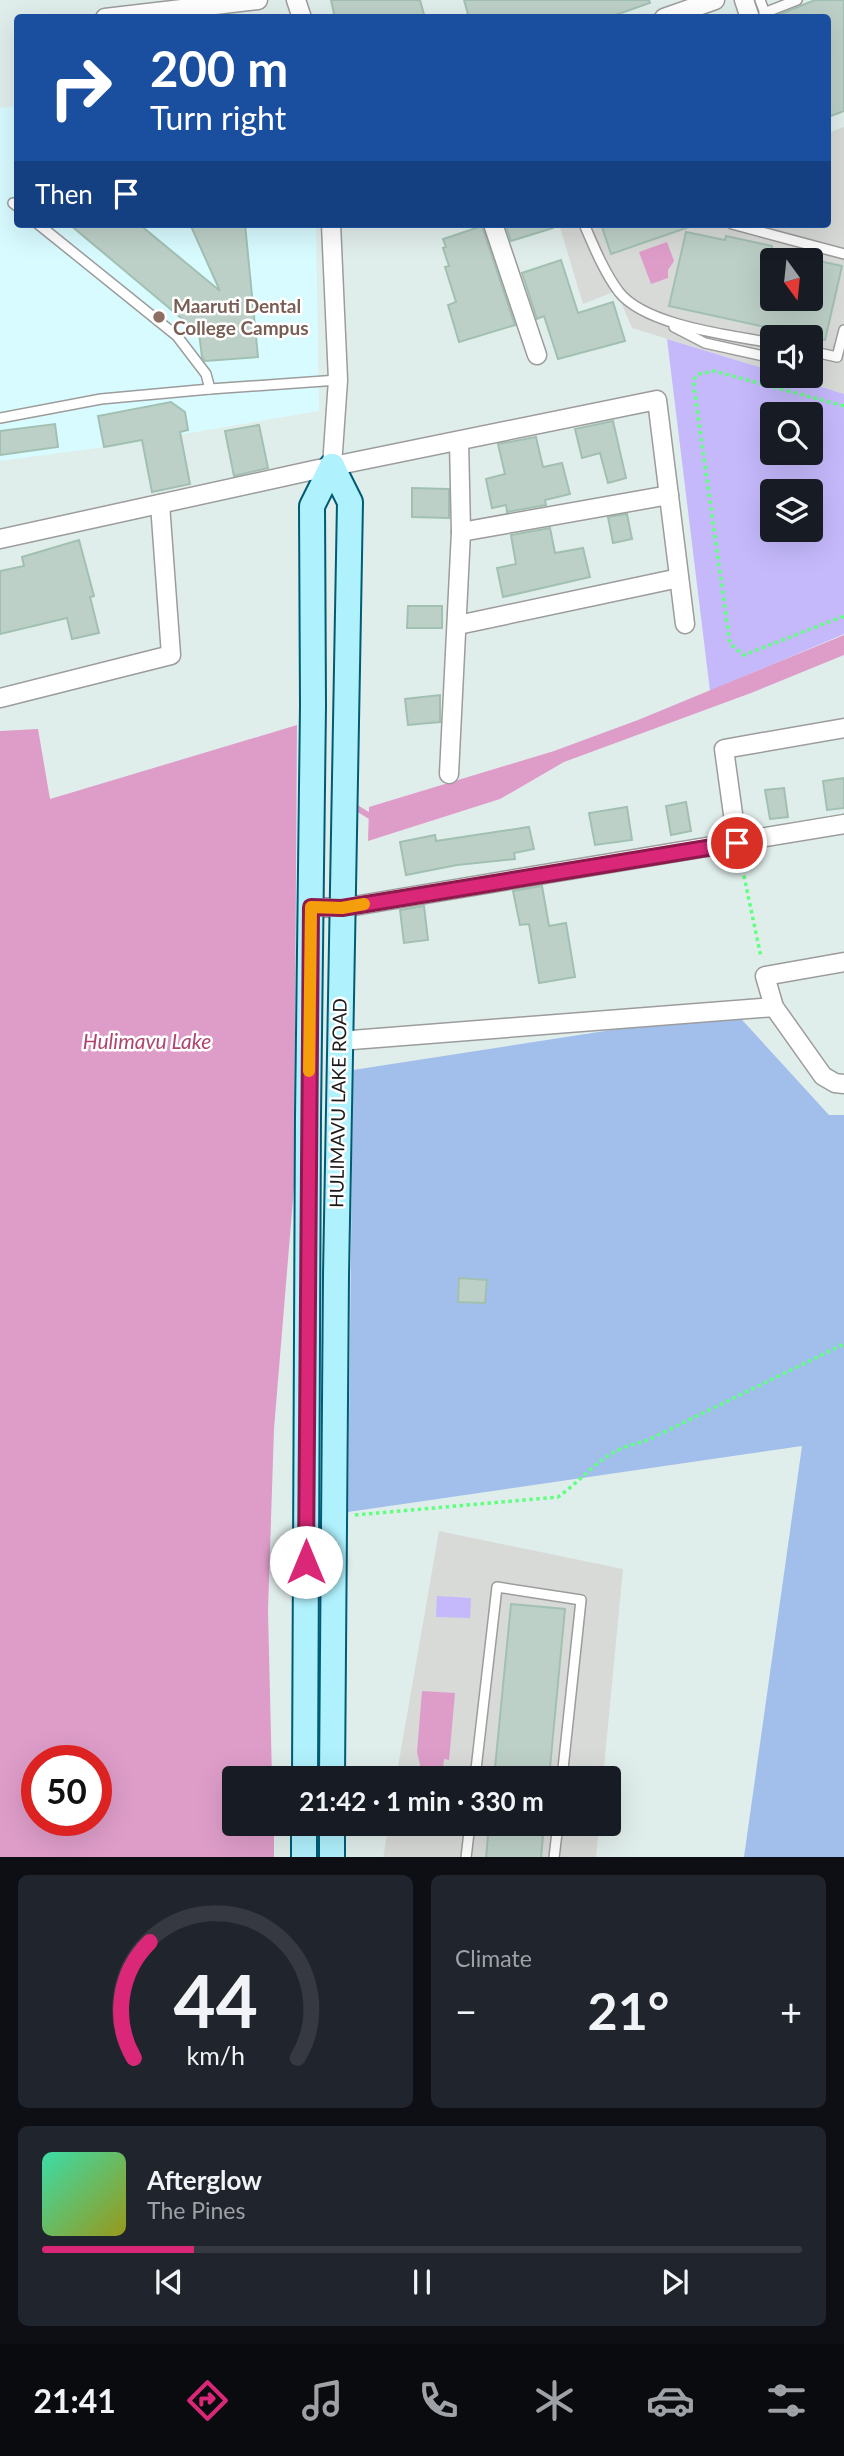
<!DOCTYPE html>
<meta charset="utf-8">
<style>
body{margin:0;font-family:Lato,sans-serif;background:#20242c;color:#f1f3f6;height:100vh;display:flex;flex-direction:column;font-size:26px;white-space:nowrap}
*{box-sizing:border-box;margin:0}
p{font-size:23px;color:#9ea1a6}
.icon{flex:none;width:38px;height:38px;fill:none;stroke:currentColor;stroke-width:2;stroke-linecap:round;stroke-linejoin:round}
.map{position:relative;height:1857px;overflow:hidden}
.drawer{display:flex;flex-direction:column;gap:18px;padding:18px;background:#0d0f14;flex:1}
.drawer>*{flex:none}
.guide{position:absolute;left:14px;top:14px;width:817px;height:214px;border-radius:7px;box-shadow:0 7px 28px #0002;background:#1a4fa0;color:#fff;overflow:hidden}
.needle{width:46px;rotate:165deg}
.tools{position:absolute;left:760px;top:248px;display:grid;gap:14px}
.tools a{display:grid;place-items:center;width:63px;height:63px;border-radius:7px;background:#171b24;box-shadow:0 7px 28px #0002;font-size:35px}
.speed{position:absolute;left:21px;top:1745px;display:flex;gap:14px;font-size:35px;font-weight:700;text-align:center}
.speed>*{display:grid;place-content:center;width:91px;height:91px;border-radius:50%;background:#171b24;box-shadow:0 7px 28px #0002;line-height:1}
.speed .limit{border:10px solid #d22;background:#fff;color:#111}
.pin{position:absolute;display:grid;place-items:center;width:60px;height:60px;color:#fff;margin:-30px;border:4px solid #fff;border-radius:50%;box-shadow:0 2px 7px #0007}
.me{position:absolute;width:77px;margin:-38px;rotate:0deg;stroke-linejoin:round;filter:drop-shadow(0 0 5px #0008)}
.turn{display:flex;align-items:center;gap:24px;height:147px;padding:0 21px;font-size:32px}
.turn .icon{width:91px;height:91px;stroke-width:2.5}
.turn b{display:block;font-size:49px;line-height:60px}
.then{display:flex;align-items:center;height:66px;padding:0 21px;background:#0003;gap:14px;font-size:26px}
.big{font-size:52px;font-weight:700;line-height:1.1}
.drawer .tile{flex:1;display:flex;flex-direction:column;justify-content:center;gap:10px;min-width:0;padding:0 24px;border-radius:10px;background:#20242c}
.drawer .dial{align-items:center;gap:0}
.dial svg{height:182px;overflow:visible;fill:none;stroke:#363941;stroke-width:7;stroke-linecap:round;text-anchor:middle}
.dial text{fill:#f1f3f6;stroke:none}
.song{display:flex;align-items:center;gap:21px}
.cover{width:84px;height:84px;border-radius:10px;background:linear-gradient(135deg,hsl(160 70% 55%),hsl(60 70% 35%))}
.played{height:7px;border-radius:4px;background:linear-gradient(90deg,#db2777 20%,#363941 20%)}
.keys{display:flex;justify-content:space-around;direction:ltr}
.heat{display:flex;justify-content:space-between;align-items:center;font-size:38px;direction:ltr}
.drawer .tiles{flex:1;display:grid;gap:18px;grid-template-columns:1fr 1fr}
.tile:last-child{grid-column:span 2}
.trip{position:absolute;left:222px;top:1766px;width:399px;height:70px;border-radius:7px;background:#171b24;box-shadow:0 7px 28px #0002;font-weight:700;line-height:70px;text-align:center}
.dock{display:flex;height:112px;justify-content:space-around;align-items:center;background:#090b0e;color:#9ea1a6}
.dock .icon{width:49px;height:49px}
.dock .current{color:#db2777}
.dock b{font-size:32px;color:#f1f3f6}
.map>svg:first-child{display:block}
.residential{fill:#d8dad8;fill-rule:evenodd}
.education{fill:#d8fbff}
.grass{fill:#a2bfec}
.park{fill:#c5b9fc;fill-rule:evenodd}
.water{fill:#de9dc9;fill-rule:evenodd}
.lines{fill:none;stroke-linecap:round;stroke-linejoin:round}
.stream{stroke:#de9dc9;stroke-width:6}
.building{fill:#bdd0c7;stroke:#a2c0b2;stroke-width:2}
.lane-casing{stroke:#9c9c9c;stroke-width:12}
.street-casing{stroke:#9c9c9c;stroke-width:21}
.secondary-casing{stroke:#005c75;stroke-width:28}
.path{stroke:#60ff80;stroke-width:3.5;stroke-dasharray:3.5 3.5;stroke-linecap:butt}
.lane{stroke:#fff;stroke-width:9}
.street{stroke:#fff;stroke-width:18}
.secondary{stroke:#aff1fd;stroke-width:24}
.route-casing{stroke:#8e194d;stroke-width:18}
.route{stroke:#db2777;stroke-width:12}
.slow{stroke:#f59e0b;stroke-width:12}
.education-dot{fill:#8d6e63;stroke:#fff;stroke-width:2.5}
.labels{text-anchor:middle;stroke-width:5;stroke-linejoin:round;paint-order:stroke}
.education-label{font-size:19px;font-weight:bold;fill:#785e54;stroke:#fff;text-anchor:start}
.street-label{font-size:19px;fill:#1b1b1b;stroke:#fff}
.water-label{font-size:21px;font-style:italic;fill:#af446e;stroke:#fff}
</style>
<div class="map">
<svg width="844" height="1858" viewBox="0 0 844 1858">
<rect width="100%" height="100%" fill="#e0eeeb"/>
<g class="residential">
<path d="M844 127V394L787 376H810V338H772V371L632 328 616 291 583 304 559 224H828V133ZM772 261H810V299H772Z"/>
<polygon points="439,1531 623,1569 603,1778 396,1778"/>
<polygon points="389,1824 599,1824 596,1857 383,1858"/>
</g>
<polygon class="education" points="17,106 18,224 316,224 319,411 119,445 0,461 0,108"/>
<polygon class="grass" points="734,1011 829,1115 844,1115 844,1857 744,1857 802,1446 348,1512 353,1070"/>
<g class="park">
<path d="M667 339 772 371V376H787L844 394V634L710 691ZM772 415H810V453H772ZM772 492H810V530H772Z"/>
<polygon points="437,1596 471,1598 470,1618 436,1617"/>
</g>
<g class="water">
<polygon points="667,242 674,261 668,270 668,278 651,284 639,252"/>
<polygon points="844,635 844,655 751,693 564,762 500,799 368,841 369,807 554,751 638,720"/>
<path d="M297 725 294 1187 274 1429 268 1611 272 1778H234V1824H274V1857H0V731L38 729 50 799ZM37 1760H96V1820H37Z"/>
<polygon points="422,1691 455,1693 449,1760 444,1759 442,1778 423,1778 417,1752"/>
</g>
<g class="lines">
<polyline class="stream" points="349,806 355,807 373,818"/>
</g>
<g class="building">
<polygon points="331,0 420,0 425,18 335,18"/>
<polygon points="464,0 649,0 650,3 607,18 469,18"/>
<polygon points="815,0 844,0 844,111 828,117 828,18 773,17"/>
<polygon points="69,224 139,224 220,291 190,224 245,224 258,357 205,361 202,357 199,333"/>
<polygon points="505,224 553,224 553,228 511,241"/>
<polygon points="601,224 689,224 689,227 611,254"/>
<polygon points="482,226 515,325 459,342 448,305 456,302 445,267 449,266 443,248 446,247 443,239"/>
<polygon points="686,232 725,240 726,236 772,246 772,299 810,299 810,259 842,266 825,340 669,306"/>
<polygon points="561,260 578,313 613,302 625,341 558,359 544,316 537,319 522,273"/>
<polygon points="171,402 185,412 188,430 180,432 190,484 152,492 142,440 104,447 98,416"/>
<polygon points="613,421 626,478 608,483 600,453 582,458 575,429"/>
<polygon points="55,424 58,447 0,455 0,431"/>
<polygon points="259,425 268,468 234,476 225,431"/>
<polygon points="536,437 543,467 562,463 570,494 545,500 546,505 507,512 506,505 492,508 486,479 505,474 498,444"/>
<polygon points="412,488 449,489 449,518 412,517"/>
<polygon points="627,514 632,539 613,543 608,517"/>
<polygon points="550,528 555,553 583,548 590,577 503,597 497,568 516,564 511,535"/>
<polygon points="79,540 94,596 90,597 99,633 72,639 67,618 0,634 0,571 24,566 22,557"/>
<polygon points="408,606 442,606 442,628 407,628"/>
<polygon points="440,695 440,722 408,725 405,699"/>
<polygon points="844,778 844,808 827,810 823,781"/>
<polygon points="784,788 788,817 770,819 765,790"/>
<polygon points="686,802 691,831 671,835 666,806"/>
<polygon points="627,807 632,840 595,845 589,813"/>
<polygon points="529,827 534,849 514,853 515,859 457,865 406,875 400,842 435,835 436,841"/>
<polygon points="542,886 549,926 566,923 575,977 539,983 529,924 520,925 513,891"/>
<polygon points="424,906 428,940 404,943 400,910"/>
<polygon points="459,1278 487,1280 485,1303 458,1302"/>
<polygon points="511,1604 565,1609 549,1778 494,1778"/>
<polygon points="489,1824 544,1824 541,1858 486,1858"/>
</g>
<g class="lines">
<defs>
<g id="lane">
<polyline points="760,0 766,16"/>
<polyline points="764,13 797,0"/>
<polyline points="13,203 18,207"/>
<polyline points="38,224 177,336 206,374 210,389 338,380"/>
<path d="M584 224C594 247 604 272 619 292 646 326 730 335 772 343"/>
<polyline points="732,224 844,254"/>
<polyline points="674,327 705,343 772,358"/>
<polyline points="810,351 837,357 844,330"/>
<polyline points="0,418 101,399 210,389"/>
<polyline points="475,1778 497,1587 581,1600 562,1778"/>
<polyline points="466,1858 470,1824"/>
<polyline points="554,1858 558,1824"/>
</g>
<g id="street">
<polyline points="296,0 302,18"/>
<polyline points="744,0 750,18"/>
<polyline points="105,18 258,0"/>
<polyline points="664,18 715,0"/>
<polyline points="331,224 338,380 332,466"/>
<polyline points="493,224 537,355"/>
<polyline points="461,532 669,495"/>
<polyline points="0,539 314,470 657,400 685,624"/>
<polyline points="458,625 679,578"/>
<polyline points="0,698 171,655 160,504"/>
<polyline points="449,774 461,532 459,441"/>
<polyline points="737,843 724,749 844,728"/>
<polyline points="311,907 342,908 844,824"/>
<polyline points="844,962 765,976 774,1007 823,1076 835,1083 844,1084"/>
<polyline points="339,1041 774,1007"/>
</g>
<g id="secondary">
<polyline points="332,466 350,502 336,1275 332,1778"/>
<polyline points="305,1778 308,1116 313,705 312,506 332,466"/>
<polyline points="304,1858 304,1824"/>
<polyline points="332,1858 332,1824"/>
</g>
</defs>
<use href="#lane" class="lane-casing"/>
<use href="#street" class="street-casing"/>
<use href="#secondary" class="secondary-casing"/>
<g class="path">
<polyline points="844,406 714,371 699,374 693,380 730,644 744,655 844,616"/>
<polyline points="741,862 761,957"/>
<path d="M355 1515 558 1497C578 1483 594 1463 616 1451 626 1446 638 1443 648 1440L844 1344"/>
</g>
<use href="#lane" class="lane"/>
<use href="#street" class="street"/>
<use href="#secondary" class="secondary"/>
</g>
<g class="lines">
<defs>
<polyline id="route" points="306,1562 311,907 342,908 737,843"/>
</defs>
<use href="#route" class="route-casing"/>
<use href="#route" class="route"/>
<polyline class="slow" points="309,1071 311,907 342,908 364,904"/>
</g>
<circle class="education-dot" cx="159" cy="317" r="7"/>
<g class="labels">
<g class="education-label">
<text x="173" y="313">Maaruti Dental<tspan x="173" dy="22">College Campus</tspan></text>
</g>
<g class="street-label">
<text transform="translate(338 1103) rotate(-89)" y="7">HULIMAVU LAKE ROAD</text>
</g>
<g class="water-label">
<text x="147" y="1049">Hulimavu Lake</text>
</g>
</g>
</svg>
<div class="tools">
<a><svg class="needle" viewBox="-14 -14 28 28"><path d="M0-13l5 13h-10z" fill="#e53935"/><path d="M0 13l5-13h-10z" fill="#9ea1a6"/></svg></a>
<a><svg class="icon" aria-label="sound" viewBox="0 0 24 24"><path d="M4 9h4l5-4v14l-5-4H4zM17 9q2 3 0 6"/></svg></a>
<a><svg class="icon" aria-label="search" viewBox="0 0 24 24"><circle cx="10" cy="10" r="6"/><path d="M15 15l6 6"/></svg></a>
<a><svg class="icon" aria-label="layers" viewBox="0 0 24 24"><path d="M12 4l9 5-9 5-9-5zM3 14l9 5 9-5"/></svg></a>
</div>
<div class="speed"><div class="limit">50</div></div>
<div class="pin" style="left:737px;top:843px;background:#d93025"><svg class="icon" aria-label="arrive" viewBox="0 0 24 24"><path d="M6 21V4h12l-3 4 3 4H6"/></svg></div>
<svg class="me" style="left:306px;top:1562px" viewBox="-20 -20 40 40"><circle r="19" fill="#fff"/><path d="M0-13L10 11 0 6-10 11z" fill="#db2777"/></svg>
<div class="trip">21:42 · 1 min · 330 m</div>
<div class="guide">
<div class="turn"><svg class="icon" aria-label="right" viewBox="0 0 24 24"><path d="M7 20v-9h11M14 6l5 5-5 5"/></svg><div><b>200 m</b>Turn right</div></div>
<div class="then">Then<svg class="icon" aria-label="arrive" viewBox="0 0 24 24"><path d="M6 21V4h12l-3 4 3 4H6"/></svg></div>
</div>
</div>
<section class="drawer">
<div class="tiles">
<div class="tile dial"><svg viewBox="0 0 100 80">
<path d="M14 69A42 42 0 1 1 86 69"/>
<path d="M14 69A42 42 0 0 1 21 18" stroke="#db2777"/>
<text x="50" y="56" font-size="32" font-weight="700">44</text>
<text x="50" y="72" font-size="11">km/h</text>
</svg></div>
<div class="tile"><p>Climate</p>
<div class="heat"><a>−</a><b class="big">21°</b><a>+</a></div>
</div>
<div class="tile">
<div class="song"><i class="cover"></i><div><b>Afterglow</b><p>The Pines</p></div></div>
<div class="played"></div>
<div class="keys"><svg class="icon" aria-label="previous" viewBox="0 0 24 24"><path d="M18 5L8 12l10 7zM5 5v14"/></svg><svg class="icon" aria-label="pause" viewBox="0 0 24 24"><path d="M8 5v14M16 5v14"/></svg><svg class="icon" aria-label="next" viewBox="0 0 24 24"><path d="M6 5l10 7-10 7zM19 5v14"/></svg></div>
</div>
</div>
</section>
<nav class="dock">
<b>21:41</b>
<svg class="icon current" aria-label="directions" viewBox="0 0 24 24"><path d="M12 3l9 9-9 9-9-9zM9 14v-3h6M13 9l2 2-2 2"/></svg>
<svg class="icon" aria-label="music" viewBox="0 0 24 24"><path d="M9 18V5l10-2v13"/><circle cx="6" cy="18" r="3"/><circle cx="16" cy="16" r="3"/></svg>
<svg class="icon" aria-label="phone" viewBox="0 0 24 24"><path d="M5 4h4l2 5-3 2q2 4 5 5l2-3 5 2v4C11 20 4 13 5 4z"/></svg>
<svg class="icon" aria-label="climate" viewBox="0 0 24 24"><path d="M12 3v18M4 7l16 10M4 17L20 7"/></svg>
<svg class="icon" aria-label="car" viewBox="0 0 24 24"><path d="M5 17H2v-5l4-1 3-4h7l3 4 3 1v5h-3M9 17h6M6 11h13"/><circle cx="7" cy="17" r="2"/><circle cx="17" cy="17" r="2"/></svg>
<svg class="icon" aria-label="filters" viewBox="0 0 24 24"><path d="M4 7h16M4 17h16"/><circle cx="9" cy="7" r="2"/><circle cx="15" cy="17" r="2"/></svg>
</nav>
